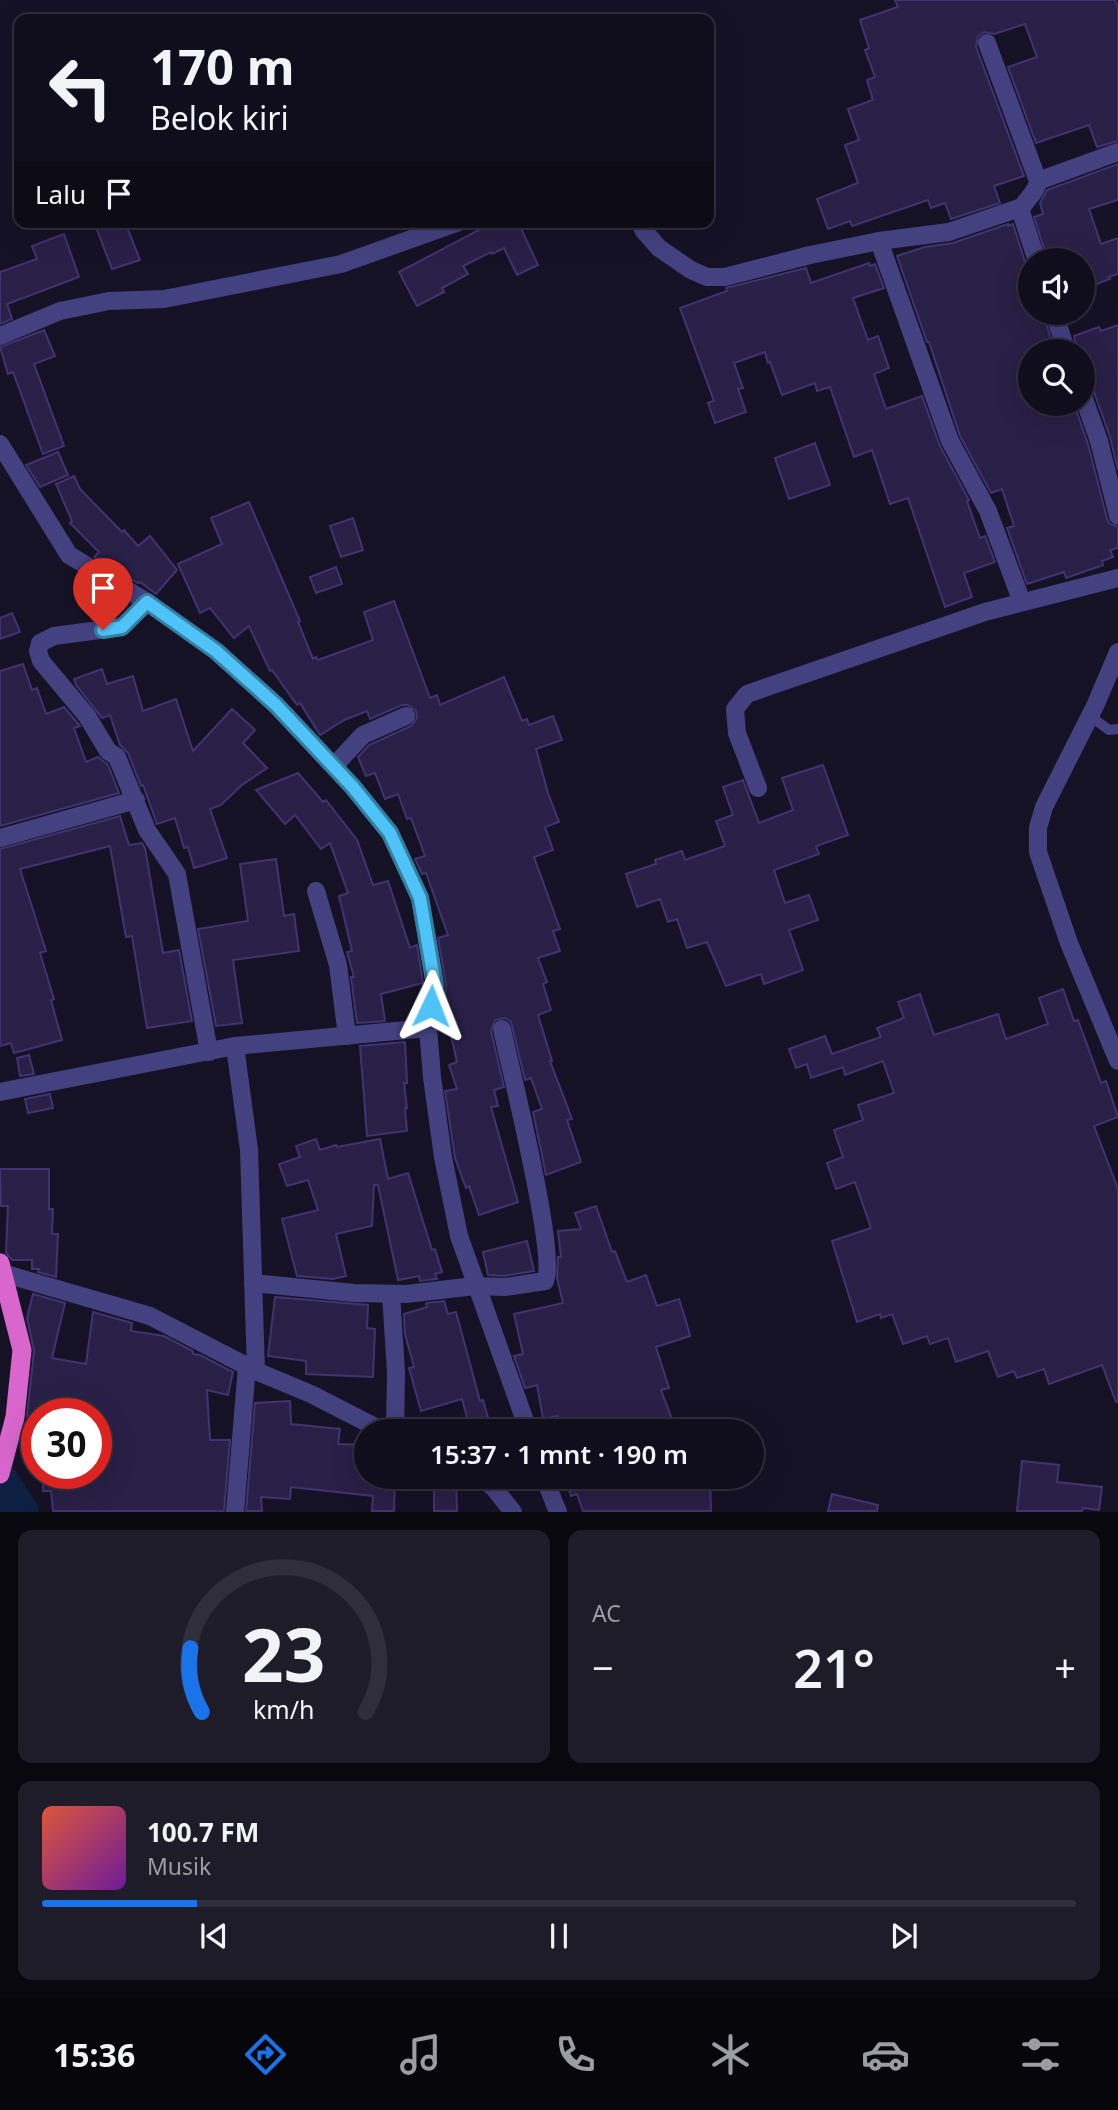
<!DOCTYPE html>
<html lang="id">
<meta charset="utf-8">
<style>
body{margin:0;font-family:"Noto Sans",sans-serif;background:#1e1c29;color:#f1f3f6;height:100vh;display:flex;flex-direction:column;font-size:26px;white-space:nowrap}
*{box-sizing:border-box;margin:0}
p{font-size:23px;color:#9c9ca3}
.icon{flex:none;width:38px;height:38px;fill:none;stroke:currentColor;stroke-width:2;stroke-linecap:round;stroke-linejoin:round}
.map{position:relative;height:1512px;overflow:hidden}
.sheet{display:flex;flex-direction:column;gap:18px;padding:18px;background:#09080f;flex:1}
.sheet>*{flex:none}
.hud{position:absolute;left:14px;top:14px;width:700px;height:214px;border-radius:14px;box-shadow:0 7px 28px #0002,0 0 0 2px #302e3b;background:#100e1c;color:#f1f3f6;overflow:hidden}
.controls{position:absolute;left:1018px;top:248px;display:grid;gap:14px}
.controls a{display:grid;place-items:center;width:77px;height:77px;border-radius:50%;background:#100e1c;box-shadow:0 7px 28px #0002,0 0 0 2px #302e3b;font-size:35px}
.speed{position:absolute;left:21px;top:1398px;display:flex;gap:14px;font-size:35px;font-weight:700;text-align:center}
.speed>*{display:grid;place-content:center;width:91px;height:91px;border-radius:50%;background:#100e1c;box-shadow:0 7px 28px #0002,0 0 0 2px #302e3b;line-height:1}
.speed .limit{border:10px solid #d22;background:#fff;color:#111}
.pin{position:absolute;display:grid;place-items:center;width:60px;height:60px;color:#fff;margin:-72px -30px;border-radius:50% 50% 50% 0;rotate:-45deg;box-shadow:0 0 7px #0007}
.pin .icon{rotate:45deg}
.me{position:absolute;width:77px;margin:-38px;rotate:2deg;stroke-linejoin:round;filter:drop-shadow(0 0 5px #0008)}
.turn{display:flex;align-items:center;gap:24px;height:147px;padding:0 21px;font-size:32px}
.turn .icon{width:91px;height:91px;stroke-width:2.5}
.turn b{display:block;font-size:49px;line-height:60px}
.then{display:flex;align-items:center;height:66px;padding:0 21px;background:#0003;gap:14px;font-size:26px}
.big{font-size:52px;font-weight:600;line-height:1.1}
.sheet .card{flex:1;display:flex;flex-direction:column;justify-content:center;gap:10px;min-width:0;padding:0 24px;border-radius:14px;background:#1e1c29}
.sheet .dial{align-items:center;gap:0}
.dial svg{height:182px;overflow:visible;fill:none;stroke:#302e3b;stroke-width:7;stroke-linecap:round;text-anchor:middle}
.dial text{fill:#f1f3f6;stroke:none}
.song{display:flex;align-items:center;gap:21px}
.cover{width:84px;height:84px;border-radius:10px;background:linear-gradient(135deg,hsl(10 70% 55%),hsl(280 70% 35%))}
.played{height:7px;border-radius:4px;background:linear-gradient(90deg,#1a73e8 15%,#302e3b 15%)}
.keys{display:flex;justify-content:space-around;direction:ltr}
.heat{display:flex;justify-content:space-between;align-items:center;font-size:38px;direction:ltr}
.sheet .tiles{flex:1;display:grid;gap:18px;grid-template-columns:1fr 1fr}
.card:last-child{grid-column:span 2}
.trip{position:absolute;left:354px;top:1419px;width:410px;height:70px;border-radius:35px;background:#100e1c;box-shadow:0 7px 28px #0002,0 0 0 2px #302e3b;font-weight:600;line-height:70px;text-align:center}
.dock{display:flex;height:112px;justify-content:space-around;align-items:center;background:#06060b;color:#9c9ca3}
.dock .icon{width:49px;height:49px}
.dock .active{color:#1a73e8}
.dock b{font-size:32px;color:#f1f3f6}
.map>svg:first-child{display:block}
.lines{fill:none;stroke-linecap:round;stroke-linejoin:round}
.river{stroke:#0f2142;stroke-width:37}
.building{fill:#282046;stroke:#403470;stroke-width:2}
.service{stroke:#444181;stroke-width:10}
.minor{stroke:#444181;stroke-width:18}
.trunk{stroke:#d966cc;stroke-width:19}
.route-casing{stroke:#337fa1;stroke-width:18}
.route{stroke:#4fc3f7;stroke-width:12}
</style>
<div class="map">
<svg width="1118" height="1512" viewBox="0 0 1118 1512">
<rect width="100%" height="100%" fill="#161226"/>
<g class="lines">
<polyline class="river" points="0,1481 20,1512"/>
</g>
<g class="building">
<polygon points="895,0 1115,0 1118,8 1118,141 1097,147 1089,125 1036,143 1008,67 1037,57 1025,24 994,34 984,32 978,36 976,47 1024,176 994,186 1000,203 951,219 945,203 931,208 928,200 852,226 850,221 828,229 817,199 858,183 845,145 859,140 848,109 873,100 867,80 875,77 865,50 869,48 860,20 898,7"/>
<polygon points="1118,164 1118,200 1089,209 1101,244 1118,238 1118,274 1109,277 1110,279 1083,289 1083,261 1048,261 1034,217 1043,214 1040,203 1047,190"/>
<polygon points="94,222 125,222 140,260 112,269"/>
<polygon points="494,222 518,222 538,265 517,275 504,248 492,254 491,252 463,266 468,274 442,288 444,292 417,306 399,272"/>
<polygon points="1008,224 1008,226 1013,224 1026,265 1031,270 1031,313 1043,313 1055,352 1031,352 1031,404 1039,404 1041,410 1057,404 1074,404 1088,444 1107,519 1110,524 1118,527 1118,548 1110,550 1113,557 1102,561 1103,565 1066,578 1064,572 1027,584 1007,528 1014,526 1002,489 991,493 960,436 929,342 927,342 897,256 925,247 953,243"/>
<polygon points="64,234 79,277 7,304 12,319 0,324 0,272 37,259 32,246"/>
<polygon points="869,263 870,266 875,264 884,288 853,298 868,340 878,336 889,368 874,374 886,409 922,396 940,446 969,500 967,501 980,538 985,536 995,562 964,573 972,597 945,607 908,498 890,504 872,450 854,457 830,387 817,391 815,383 782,395 770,362 768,363 765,352 734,363 743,388 738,389 746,412 715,423 708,403 714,401 680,308 727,291 726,288 806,268 811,283"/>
<polygon points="1118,325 1118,470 1110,437 1094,392 1088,386 1083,373 1083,352 1078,352 1074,336 1099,327 1101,331"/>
<polygon points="44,330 55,356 34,364 64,446 43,454 13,372 8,374 0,347"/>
<polygon points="815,443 830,485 789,499 775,458"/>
<polygon points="58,452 68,475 40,487 26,465"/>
<polygon points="74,476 80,489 122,532 124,530 138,546 150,536 177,570 156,594 140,582 138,583 94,557 99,552 70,523 72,521 56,484"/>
<polygon points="249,502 300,621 298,622 313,659 316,657 318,660 373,640 364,612 394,601 430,698 437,695 440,705 504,677 522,721 527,719 529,725 553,716 562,740 536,749 548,793 559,822 545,827 553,850 534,857 560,929 553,931 560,951 538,958 547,982 543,984 551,1010 538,1015 552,1061 550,1061 572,1119 567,1120 581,1162 546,1175 533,1112 542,1109 531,1078 525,1080 511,1022 505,1018 495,1020 491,1031 504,1087 494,1090 498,1106 491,1107 518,1202 479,1215 469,1186 466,1188 455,1158 445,1091 457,1089 449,1065 457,1062 444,1004 446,984 438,938 448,935 426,873 422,874 415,859 425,856 411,818 407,819 398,794 385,799 375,773 366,776 358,757 369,745 411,726 417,718 416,711 408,705 402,705 370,719 367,711 344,720 320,735 300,703 297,705 272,670 270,671 249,626 234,638 210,608 200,613 178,564 222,544 211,518"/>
<polygon points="353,518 363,550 341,557 330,526"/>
<polygon points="336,567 342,584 316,593 310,577"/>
<polygon points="12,613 20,632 0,639 0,618"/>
<polygon points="23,664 32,690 37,688 46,714 64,707 80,726 74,728 86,762 98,757 108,765 119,793 0,826 0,671"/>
<polygon points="102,669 107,684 133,676 143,711 176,699 193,751 232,709 255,730 243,743 267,768 242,785 221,805 210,809 227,858 194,868 188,847 184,848 175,818 157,824 143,785 141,786 128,753 120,745 110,715 102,718 76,685 74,679"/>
<polygon points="823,765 848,835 816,846 819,854 774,870 785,903 809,895 818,920 789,930 803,970 764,984 761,974 726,986 707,942 687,948 677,919 668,922 660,899 637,907 626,874 656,864 655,860 682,851 685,860 725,846 716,821 733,815 723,787 743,780 759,823 793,810 782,778"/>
<polygon points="298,773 323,802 326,800 357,840 373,885 388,881 410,948 417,945 423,983 381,994 385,1021 357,1023 351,977 354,977 347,952 352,951 339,896 348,893 330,843 321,849 295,815 285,824 256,790"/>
<polygon points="120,816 129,845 142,843 145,848 163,953 179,950 192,1021 147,1028 132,936 126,937 110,846 20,869 46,951 40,953 54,999 51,1000 62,1040 14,1053 11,1043 0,1046 0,849"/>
<polygon points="276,859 284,916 294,914 299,951 233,960 242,1023 216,1026 198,929 248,921 240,864"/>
<polygon points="1063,989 1074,1021 1078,1020 1101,1083 1106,1081 1118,1117 1094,1126 1118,1189 1118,1402 1116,1402 1102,1365 1049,1384 1044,1369 1017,1378 1014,1371 998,1377 988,1351 956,1362 948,1338 930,1344 927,1336 903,1344 892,1314 881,1318 880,1314 857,1322 832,1241 871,1228 855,1182 836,1189 827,1163 843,1157 834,1130 863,1120 858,1105 894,1093 883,1061 845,1075 843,1067 811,1078 807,1064 796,1068 789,1049 825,1036 832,1054 881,1037 877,1028 904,1018 898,1002 920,994 934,1035 998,1014 1006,1039 1048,1024 1039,998"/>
<polygon points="405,1042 407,1083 404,1083 407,1108 405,1108 407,1131 367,1136 360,1046"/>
<polygon points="29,1055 34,1074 20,1076 17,1058"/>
<polygon points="50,1094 53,1108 28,1113 25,1099"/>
<polygon points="316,1139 320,1150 336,1145 337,1147 380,1139 388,1179 408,1173 432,1250 435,1249 442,1272 435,1274 437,1279 420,1281 419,1276 398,1280 378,1185 374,1185 372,1226 336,1234 346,1276 333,1279 297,1276 282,1219 318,1210 308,1180 287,1186 279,1164 300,1157 296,1146"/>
<polygon points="0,1169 49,1169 49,1209 53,1209 52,1234 58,1234 56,1277 38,1272 39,1269 32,1269 32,1260 12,1260 6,1253 8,1206 1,1206"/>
<polygon points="596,1206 612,1252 615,1251 627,1282 646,1275 657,1306 679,1299 686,1321 690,1336 656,1347 669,1388 661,1390 675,1427 664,1432 561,1432 558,1416 543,1419 537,1385 525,1388 514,1356 523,1354 514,1314 563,1303 557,1278 558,1257 561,1257 558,1231 581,1229 575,1213"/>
<polygon points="527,1241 534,1271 504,1276 488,1275 483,1252"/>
<polygon points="33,1294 65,1303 52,1358 86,1364 93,1312 132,1323 131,1331 164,1336 193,1351 193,1354 200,1355 233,1372 228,1395 207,1390 210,1440 230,1440 224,1511 53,1511 51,1491 43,1491 43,1474 96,1474 96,1414 37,1414 37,1419 27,1416 34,1351 27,1318"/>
<polygon points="275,1297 368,1305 367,1328 375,1329 373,1377 306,1374 306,1361 268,1356"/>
<polygon points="444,1301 448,1314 456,1312 480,1401 483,1400 492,1432 471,1432 462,1399 421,1411 409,1368 414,1367 405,1334 404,1314 427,1307 426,1303"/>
<polygon points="290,1401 291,1424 340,1429 338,1444 366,1445 366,1477 395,1477 394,1511 372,1511 373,1496 291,1487 290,1499 261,1497 262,1511 246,1511 255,1403"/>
<polygon points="1022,1461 1059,1465 1057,1482 1102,1487 1099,1510 1083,1508 1082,1511 1017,1511"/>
<polygon points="434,1477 456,1477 457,1511 434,1511"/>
<polygon points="566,1477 710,1477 711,1511 583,1511 577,1494 571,1496"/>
<polygon points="832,1494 878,1505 877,1511 828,1511"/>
</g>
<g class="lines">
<polyline class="service" points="1090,716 1109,730 1118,729"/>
<g class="minor">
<path d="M987 43 1038 181C1037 194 1022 201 1021 212L1037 261"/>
<polyline points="1038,181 1118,152"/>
<polyline points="640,222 644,231 659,248 691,270 707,277 725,277 810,255 879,241 949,232 1022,207"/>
<polyline points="879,241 950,441 988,511 1022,602"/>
<polyline points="1054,313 1067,352"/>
<polyline points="0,336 60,311 109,301 164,299 341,264 459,222"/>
<polyline points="1083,396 1099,441 1118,516"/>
<polyline points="0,444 69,555 147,602 216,651 276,705 353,787 390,833 420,898 435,985 428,1028 432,1077 443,1157 459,1236 529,1432"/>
<polyline points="147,602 122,627 54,636 40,643 38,651 41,661 87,716 108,751 117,757 147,830 177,874 209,1052"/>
<polyline points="1118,652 1095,706 1044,807 1038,828 1038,852 1069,943 1118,1061"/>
<polyline points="334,766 363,735 406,716"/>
<polyline points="758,788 737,733 735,709 747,694 985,612 1118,578"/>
<polyline points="0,838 136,800"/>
<polyline points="316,891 338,965 347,1036"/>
<polyline points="235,1046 249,1150 256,1371"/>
<polyline points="0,1092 235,1046 428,1028"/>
<polyline points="2,1273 150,1316 256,1371 311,1394 385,1432"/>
<path d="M253 1283 354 1293 406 1294 475 1286 505 1287 545 1281C558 1256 510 1068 502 1029"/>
<polyline points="391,1294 396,1372 395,1432"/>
<polyline points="481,1477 493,1487 513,1512"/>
<polyline points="544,1477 558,1512"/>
<polyline points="235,1512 247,1366"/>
</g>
<polyline class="trunk" points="0,1263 22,1350 15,1417 0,1474"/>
</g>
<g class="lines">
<defs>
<polyline id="route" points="103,630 122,627 147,602 216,651 276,705 352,786 390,833 420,898 435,985 431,1006"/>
</defs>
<use href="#route" class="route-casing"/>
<use href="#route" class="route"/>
</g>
</svg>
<div class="controls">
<a><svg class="icon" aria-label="sound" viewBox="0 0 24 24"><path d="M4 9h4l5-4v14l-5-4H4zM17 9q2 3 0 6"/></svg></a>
<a><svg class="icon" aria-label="search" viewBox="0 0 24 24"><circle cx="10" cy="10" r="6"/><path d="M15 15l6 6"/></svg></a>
</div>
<div class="speed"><div class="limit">30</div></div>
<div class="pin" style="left:103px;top:630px;background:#d93025"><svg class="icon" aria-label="arrive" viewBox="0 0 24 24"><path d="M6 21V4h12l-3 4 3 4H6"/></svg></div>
<svg class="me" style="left:431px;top:1006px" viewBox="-20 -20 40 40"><path d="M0-17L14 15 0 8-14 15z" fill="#4fc3f7" stroke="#fff" stroke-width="4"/></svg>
<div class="trip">15:37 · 1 mnt · 190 m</div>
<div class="hud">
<div class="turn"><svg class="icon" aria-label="left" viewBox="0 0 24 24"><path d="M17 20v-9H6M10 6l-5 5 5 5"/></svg><div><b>170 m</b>Belok kiri</div></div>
<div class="then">Lalu<svg class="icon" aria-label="arrive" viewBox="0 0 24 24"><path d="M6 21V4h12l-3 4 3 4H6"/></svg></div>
</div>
</div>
<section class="sheet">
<div class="tiles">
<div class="card dial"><svg viewBox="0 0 100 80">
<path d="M14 69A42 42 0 1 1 86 69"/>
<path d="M14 69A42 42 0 0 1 9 41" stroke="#1a73e8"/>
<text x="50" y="56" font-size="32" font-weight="700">23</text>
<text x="50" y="72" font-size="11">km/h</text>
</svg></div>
<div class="card"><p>AC</p>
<div class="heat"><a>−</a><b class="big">21°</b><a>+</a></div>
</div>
<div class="card">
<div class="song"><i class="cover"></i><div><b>100.7 FM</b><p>Musik</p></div></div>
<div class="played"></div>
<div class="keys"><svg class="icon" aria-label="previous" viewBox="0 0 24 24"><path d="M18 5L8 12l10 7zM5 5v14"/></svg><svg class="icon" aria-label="pause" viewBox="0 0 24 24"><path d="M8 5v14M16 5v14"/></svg><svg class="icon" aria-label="next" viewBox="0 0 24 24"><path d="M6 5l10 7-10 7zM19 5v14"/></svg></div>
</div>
</div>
</section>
<nav class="dock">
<b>15:36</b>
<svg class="icon active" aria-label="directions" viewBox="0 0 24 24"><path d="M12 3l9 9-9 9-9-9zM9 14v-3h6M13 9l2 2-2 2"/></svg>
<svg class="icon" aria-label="music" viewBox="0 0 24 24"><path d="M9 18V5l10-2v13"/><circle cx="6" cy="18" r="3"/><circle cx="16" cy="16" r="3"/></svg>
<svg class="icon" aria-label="phone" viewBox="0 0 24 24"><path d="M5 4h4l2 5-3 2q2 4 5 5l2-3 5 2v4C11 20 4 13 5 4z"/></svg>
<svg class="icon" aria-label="climate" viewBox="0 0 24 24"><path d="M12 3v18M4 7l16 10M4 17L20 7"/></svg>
<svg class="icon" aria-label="car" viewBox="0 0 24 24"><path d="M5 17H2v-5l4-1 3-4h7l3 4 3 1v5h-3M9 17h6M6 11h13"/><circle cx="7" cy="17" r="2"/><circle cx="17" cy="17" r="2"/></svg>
<svg class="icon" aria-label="filters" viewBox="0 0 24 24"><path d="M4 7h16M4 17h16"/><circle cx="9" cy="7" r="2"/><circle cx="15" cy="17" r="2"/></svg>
</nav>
